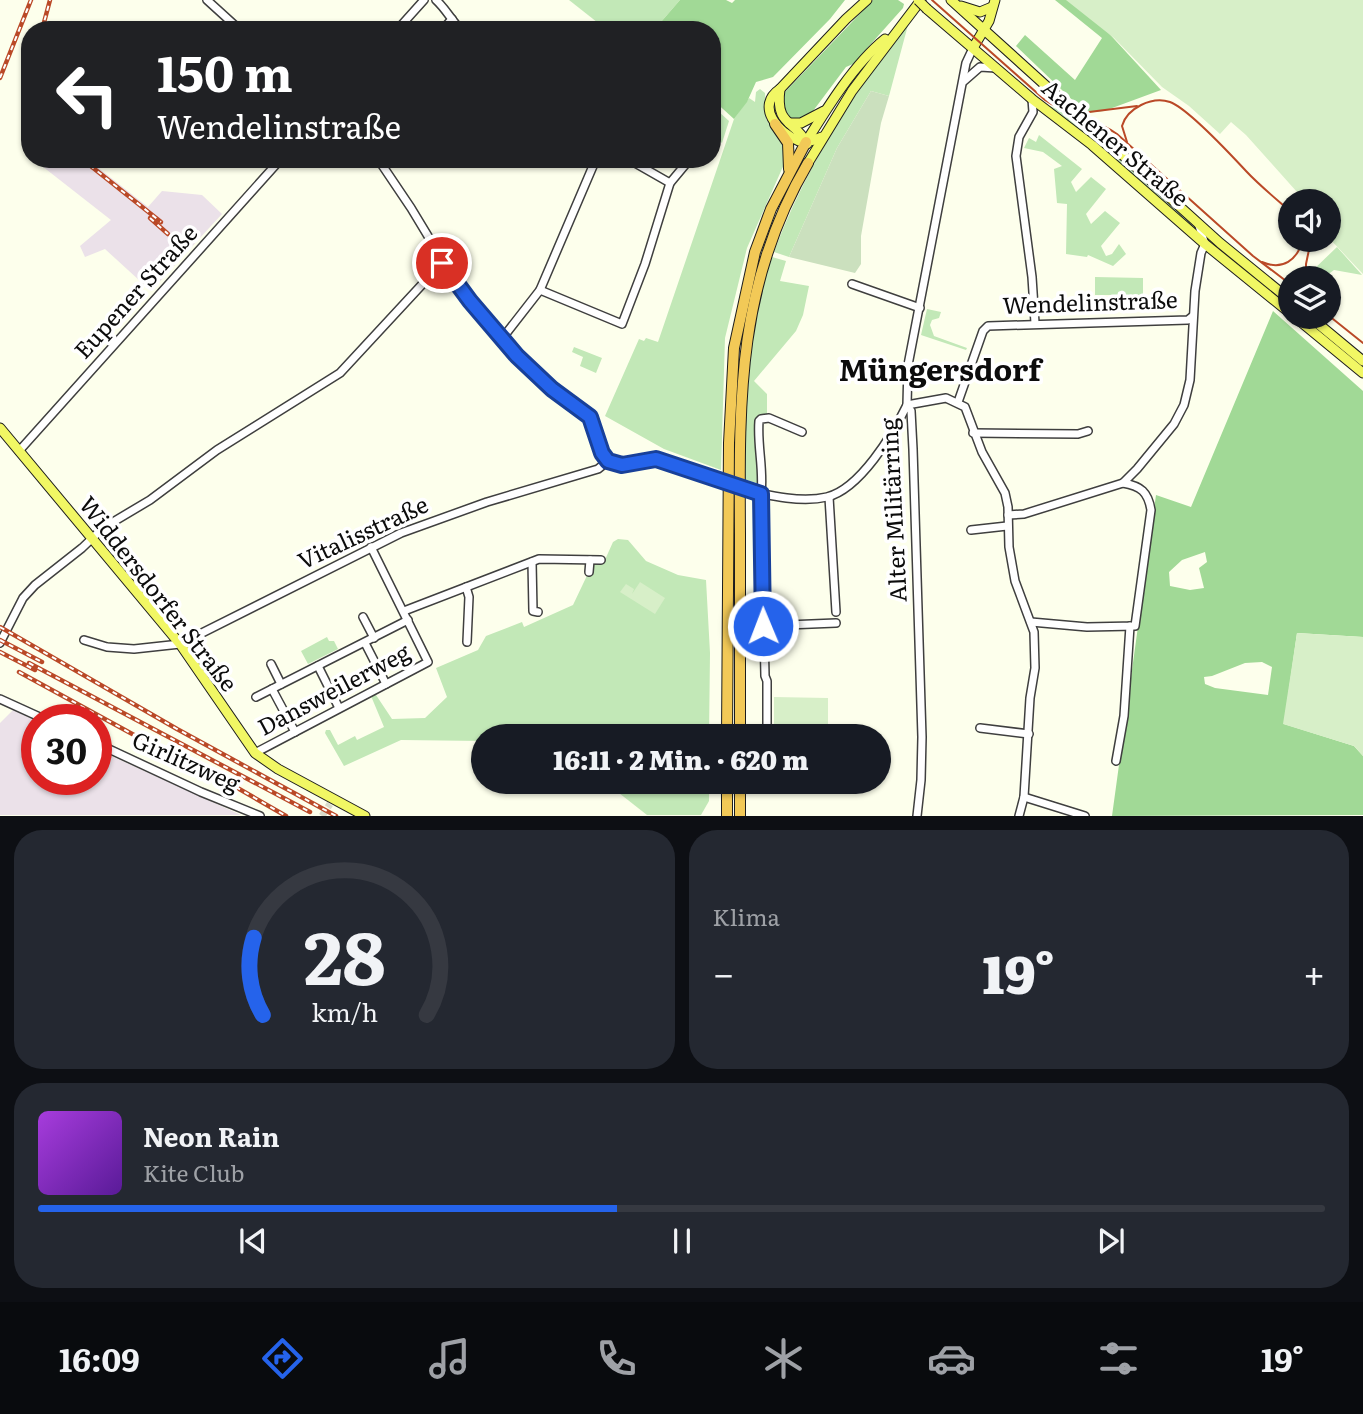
<!DOCTYPE html>
<html lang="de">
<meta charset="utf-8">
<style>
body{margin:0;font-family:Literata,serif;background:#242831;color:#f1f3f6;height:100vh;display:flex;flex-direction:column;font-size:26px;white-space:nowrap}
*{box-sizing:border-box;margin:0}
p{font-size:23px;color:#9ea1a6}
.icon{flex:none;width:38px;height:38px;fill:none;stroke:currentColor;stroke-width:2;stroke-linecap:round;stroke-linejoin:round}
.map{position:relative;height:816px;overflow:hidden}
.details{display:flex;flex-direction:column;gap:14px;padding:14px;background:#0d0f14;flex:1}
.details>*{flex:none}
.guide{position:absolute;left:21px;top:21px;width:700px;height:147px;border-radius:28px;box-shadow:0 2px 5px #0004;background:#202124;color:#fff;overflow:hidden}
.buttons{position:absolute;left:1278px;top:189px;display:grid;gap:14px}
.buttons a{display:grid;place-items:center;width:63px;height:63px;border-radius:50%;background:#171b24;box-shadow:0 2px 5px #0004;font-size:35px}
.speed{position:absolute;left:21px;top:704px;display:flex;gap:14px;font-size:35px;font-weight:700;text-align:center}
.speed>*{display:grid;place-content:center;width:91px;height:91px;border-radius:50%;background:#171b24;box-shadow:0 2px 5px #0004;line-height:1}
.speed .limit{border:10px solid #d22;background:#fff;color:#111}
.pin{position:absolute;display:grid;place-items:center;width:60px;height:60px;color:#fff;margin:-30px;border:4px solid #fff;border-radius:50%;box-shadow:0 2px 7px #0007}
.me{position:absolute;width:77px;margin:-38px;rotate:359deg;stroke-linejoin:round;filter:drop-shadow(0 0 5px #0008)}
.turn{display:flex;align-items:center;gap:24px;height:147px;padding:0 21px;font-size:32px}
.turn .icon{width:91px;height:91px;stroke-width:2.5}
.turn b{display:block;font-size:49px;line-height:60px}
.big{font-size:52px;font-weight:800;line-height:1.1}
.details .widget{flex:1;display:flex;flex-direction:column;justify-content:center;gap:10px;min-width:0;padding:0 24px;border-radius:28px;background:#242831}
.details .dial{align-items:center;gap:0}
.dial svg{height:182px;overflow:visible;fill:none;stroke:#363941;stroke-width:7;stroke-linecap:round;text-anchor:middle}
.dial text{fill:#f1f3f6;stroke:none}
.song{display:flex;align-items:center;gap:21px}
.cover{width:84px;height:84px;border-radius:10px;background:linear-gradient(135deg,hsl(280 70% 55%),hsl(270 70% 35%))}
.played{height:7px;border-radius:4px;background:linear-gradient(90deg,#2563eb 45%,#363941 45%)}
.keys{display:flex;justify-content:space-around;direction:ltr}
.heat{display:flex;justify-content:space-between;align-items:center;font-size:38px;direction:ltr}
.details .tiles{flex:1;display:grid;gap:14px;grid-template-columns:1fr 1fr}
.widget:last-child{grid-column:span 2}
.trip{position:absolute;left:471px;top:724px;width:420px;height:70px;border-radius:35px;background:#171b24;box-shadow:0 2px 5px #0004;font-weight:800;line-height:70px;text-align:center}
.menu{display:flex;height:112px;justify-content:space-around;align-items:center;background:#090b0e;color:#9ea1a6}
.menu .icon{width:49px;height:49px}
.menu .on{color:#2563eb}
.menu b{font-size:32px;color:#f1f3f6}
.map>svg:first-child{display:block}
.industrial{fill:#ebe1e9}
.green{fill:#c2e8b7}
.forest{fill:#a1d996;fill-rule:evenodd}
.cemetery{fill:#cbe0be}
.pitch{fill:#d7efc8}
.lines{fill:none;stroke-linecap:round;stroke-linejoin:round}
.minor-tunnel{stroke:#d9dbca;stroke-width:7;stroke-dasharray:7 3.5;stroke-linecap:butt}
.minor-casing{stroke:#3f3f3f;stroke-width:10}
.major-casing{stroke:#1d1d1d;stroke-width:11}
.highway-casing{stroke:#1d1d1d;stroke-width:12}
.minor{stroke:#fff;stroke-width:7}
.major{stroke:#f1f764;stroke-width:9}
.highway{stroke:#f2c957;stroke-width:10}
.tram{stroke:#ba4927;stroke-width:2}
.rail-casing{stroke:#ba4927;stroke-width:4.5}
.rail{stroke:#fff;stroke-width:2;stroke-dasharray:5;stroke-linecap:butt}
.minor-bridge-casing{stroke:#3f3f3f;stroke-width:10;stroke-linecap:butt}
.major-bridge-casing{stroke:#1d1d1d;stroke-width:11;stroke-linecap:butt}
.minor-bridge{stroke:#fff;stroke-width:7}
.major-bridge{stroke:#f1f764;stroke-width:9}
.route-casing{stroke:#184099;stroke-width:18}
.route{stroke:#2563eb;stroke-width:12}
.labels{text-anchor:middle;stroke-width:7;stroke-linejoin:round;paint-order:stroke}
.street-label{font-size:23px;fill:#0c0c0c;stroke:#fff}
.district-label{font-size:30px;font-weight:bold;fill:#0c0c0c;stroke:#fff}
</style>
<div class="map">
<svg width="1363" height="816" viewBox="0 0 1363 816">
<rect width="100%" height="100%" fill="#fdffec"/>
<g class="industrial">
<polygon points="33,159 87,159 148,207 162,191 202,195 222,214 151,291 105,249 85,257 80,246 111,220"/>
<polygon points="13,710 37,721 37,779 96,779 96,749 241,815 0,815 0,723"/>
</g>
<g class="green">
<polygon points="569,0 680,0 654,30 607,30"/>
<path d="M908 25 889 96 871 91 837 148 789 257 774 252C797 190 828 135 865 81 878 62 891 40 908 25Z"/>
<polygon points="760,89 765,93 766,119 785,147 785,162 747,248 725,338 721,470 664,449 605,416 639,339 644,341 646,338 658,342 734,119 749,98 755,102 756,92"/>
<polygon points="1050,106 1075,118 1195,226 1200,234 1049,108"/>
<polygon points="718,111 729,121 722,143 712,135 712,118"/>
<polygon points="1039,135 1082,169 1071,182 1076,192 1091,177 1106,189 1086,214 1091,224 1105,211 1120,223 1101,246 1106,256 1112,254 1119,244 1126,254 1113,266 1088,255 1087,257 1066,254 1067,204 1057,203 1054,169 1062,166 1043,152 1024,148 1029,138 1036,142"/>
<polygon points="1337,247 1362,275 1334,270 1323,278 1314,278 1311,272"/>
<path d="M772 257 786 261 780 281 809 286 803 315 796 331 754 381 767 394V414H761C746 432 761 463 760 484L743 479C744 411 744 318 772 257Z"/>
<polygon points="1095,277 1143,278 1143,295 1095,295"/>
<polygon points="927,309 941,312 939,318 932,320 930,325 934,336 967,348 966,350 921,335"/>
<polygon points="574,347 602,358 596,373 580,366 583,357 572,352"/>
<polygon points="618,539 628,540 646,561 678,575 706,580 710,653 709,737 496,736 483,737 483,741 401,740 344,766 325,733 326,730 330,730 338,745 355,736 357,740 384,727 371,696 374,692 392,719 425,718 447,697 436,668 478,650 486,636 522,622 524,627 573,605 592,565 595,562 604,562 613,542"/>
<polygon points="327,637 329,641 334,641 338,649 308,664 301,651"/>
<polygon points="605,782 709,782 709,801 701,815 647,815"/>
</g>
<g class="forest">
<polygon points="680,0 726,0 732,3 735,0 845,0 830,19 773,77 756,82 747,102 734,119 712,99 712,30 654,30"/>
<path d="M873 0H898L904 4 903 8 853 64 846 67 810 115 805 119H789C782 111 780 103 784 93Z"/>
<polygon points="1055,0 1068,0 1104,28 1161,90 1104,111 1086,113 1016,46 1025,35 1075,80 1102,38"/>
<path d="M1273 311 1363 391V637L1297 633 1284 724 1354 746 1363 756V815L1112 816 1156 495 1191 507ZM1205 552 1207 562 1199 568 1204 588 1190 590 1170 586 1169 572 1182 560ZM1262 662 1272 667 1268 695 1215 688 1205 684 1204 677 1212 676 1245 663Z"/>
</g>
<polygon class="cemetery" points="871,91 889,96 881,123 861,236 861,264 855,273 789,257 837,148"/>
<g class="pitch">
<polygon points="1066,0 1363,0 1363,274 1328,237 1328,201 1305,201 1246,135 1231,122 1220,134 1189,106 1162,87 1114,38"/>
<polygon points="640,582 665,598 655,614 620,592 626,584 634,589 632,594"/>
<polygon points="1297,633 1363,637 1363,756 1354,746 1283,724"/>
<polygon points="774,697 828,698 828,737 774,737"/>
</g>
<g class="lines">
<polyline class="minor-tunnel" points="322,816 330,804"/>
<defs>
<g id="minor">
<polyline points="207,0 240,30"/>
<path d="M436 0C446 9 451 20 461 30"/>
<polyline points="397,30 424,0"/>
<polyline points="442,30 452,19"/>
<polyline points="964,81 980,67 996,68"/>
<polyline points="1032,99 1033,112 1019,137 1016,156 1032,277 1035,323"/>
<polyline points="378,159 411,208 460,289 517,356 552,389 590,417 602,453 606,459 622,465 656,459 721,482"/>
<polyline points="628,159 670,183"/>
<polyline points="1311,201 1314,198"/>
<polyline points="852,284 920,308"/>
<polyline points="540,290 622,324 645,264 670,183 690,159"/>
<polyline points="501,340 540,290 596,159"/>
<polyline points="958,402 983,331 988,326 1188,320 1193,316"/>
<polyline points="973,433 1078,434 1088,431"/>
<polyline points="19,451 281,159"/>
<path d="M747 490C771 496 802 503 827 497 860 489 893 434 907 405L946 398 965 407 982 452 1005 493 1008 507 1009 547 1015 581 1034 632 1035 668 1030 698 1024 797 1019 816"/>
<polyline points="829,497 836,612"/>
<polyline points="1008,515 1024,514 1123,483 1137,469 1174,424 1184,405 1190,380 1195,291 1201,253 1205,244 1199,226"/>
<polyline points="971,530 1007,526"/>
<polyline points="532,562 533,611 538,612"/>
<polyline points="589,572 590,560"/>
<polyline points="466,587 469,597 467,642"/>
<polyline points="404,611 539,559 601,560"/>
<polyline points="363,617 374,638"/>
<path d="M1031 622 1087 627 1135 626 1151 510C1148 492 1141 486 1123 483"/>
<polyline points="763,626 836,623"/>
<polyline points="84,640 107,647 134,649 180,644 401,533 487,502 598,469 608,461"/>
<polyline points="0,643 23,598 35,585 82,548 103,528 150,500 217,450 340,373 442,263"/>
<polyline points="365,643 386,684"/>
<polyline points="271,664 281,684"/>
<polyline points="318,666 339,708"/>
<polyline points="272,689 295,732"/>
<polyline points="256,697 408,620"/>
<polyline points="0,699 44,719"/>
<polyline points="980,728 1029,734"/>
<path d="M767 737V681L765 676 761 494C764 469 757 446 759 421L761 419 769 418 802 432"/>
<polyline points="96,743 201,792 260,816"/>
<polyline points="255,753 428,662 371,547"/>
<polyline points="1116,761 1124,716 1130,626"/>
<polyline points="1024,797 1085,816"/>
<polyline points="917,816 921,780 922,737 913,449 911,411 907,405 908,365 966,63 973,48"/>
</g>
<g id="major">
<polyline points="951,0 1220,243 1290,300"/>
<polyline points="961,6 980,12 992,7"/>
<polyline points="927,9 1032,99 1092,145 1205,244 1290,313"/>
<polyline points="973,48 989,21 995,0"/>
<path d="M780 89C775 127 795 119 807 144"/>
<polyline points="789,123 801,123 824,111"/>
<path d="M822 137C815 140 806 143 799 141 778 133 755 106 780 89L846 19 867 0"/>
<path d="M806 142C827 108 854 64 885 39"/>
<polyline points="808,163 852,91 921,0"/>
<polyline points="1295,317 1363,373"/>
<polyline points="1310,317 1363,361"/>
<polyline points="0,428 180,644 255,753 278,769 365,816"/>
</g>
<g id="highway">
<polyline points="775,124 788,143 789,169"/>
<polyline points="727,737 729,443 734,348 755,252 771,209 806,142"/>
<path d="M740 737C740 669 740 602 740 534 739 400 737 283 808 163"/>
<polyline points="740,782 740,816"/>
<polyline points="727,816 727,782"/>
</g>
</defs>
<use href="#minor" class="minor-casing"/>
<use href="#major" class="major-casing"/>
<use href="#highway" class="highway-casing"/>
<use href="#minor" class="minor"/>
<use href="#major" class="major"/>
<use href="#highway" class="highway"/>
<g class="tram">
<path d="M932 0 1045 100C1067 116 1095 118 1117 134L1253 256 1290 284"/>
<polyline points="1081,113 1137,106"/>
<path d="M1127 142 1122 126C1127 108 1152 96 1170 102 1189 109 1231 155 1246 171 1259 185 1275 198 1290 211"/>
<path d="M1262 262C1283 271 1297 260 1303 240"/>
<polyline points="1306,278 1306,264 1311,240"/>
<polyline points="1328,315 1363,343"/>
</g>
<defs>
<g id="rail">
<polyline points="42,30 50,0"/>
<polyline points="0,78 31,0"/>
<polyline points="82,159 161,222"/>
<polyline points="150,218 168,234"/>
<polyline points="0,627 177,729 336,816"/>
<polyline points="0,640 42,662"/>
<polyline points="0,652 35,670"/>
<polyline points="29,663 310,812"/>
<polyline points="19,672 209,776"/>
<polyline points="201,767 286,816"/>
</g>
</defs>
<use href="#rail" class="rail-casing"/>
<use href="#rail" class="rail"/>
<defs>
<polyline id="minor-bridge" points="721,482 747,490"/>
<polyline id="major-bridge" points="918,0 927,9"/>
</defs>
<use href="#minor-bridge" class="minor-bridge-casing"/>
<use href="#major-bridge" class="major-bridge-casing"/>
<use href="#minor-bridge" class="minor-bridge"/>
<use href="#major-bridge" class="major-bridge"/>
</g>
<g class="lines">
<defs>
<polyline id="route" points="442,263 470,301 517,356 552,389 590,417 602,453 608,461 622,465 656,459 761,494 763,626"/>
</defs>
<use href="#route" class="route-casing"/>
<use href="#route" class="route"/>
</g>
<g class="labels">
<g class="street-label">
<text transform="translate(1115 143) rotate(40)" y="8">Aachener Straße</text>
<text transform="translate(136 292) rotate(-48)" y="8">Eupener Straße</text>
<text transform="translate(1090 303) rotate(-2)" y="8">Wendelinstraße</text>
<text transform="translate(894 510) rotate(-93)" y="8">Alter Militärring</text>
<text transform="translate(363 533) rotate(-25)" y="8">Vitalisstraße</text>
<text transform="translate(158 594) rotate(52)" y="8">Widdersdorfer Straße</text>
<text transform="translate(334 690) rotate(-28)" y="8">Dansweilerweg</text>
<text transform="translate(186 762) rotate(24)" y="8">Girlitzweg</text>
</g>
<g class="district-label">
<text x="940" y="381">Müngersdorf</text>
</g>
</g>
</svg>
<div class="buttons">
<a><svg class="icon" aria-label="sound" viewBox="0 0 24 24"><path d="M4 9h4l5-4v14l-5-4H4zM17 9q2 3 0 6"/></svg></a>
<a><svg class="icon" aria-label="layers" viewBox="0 0 24 24"><path d="M12 4l9 5-9 5-9-5zM3 14l9 5 9-5"/></svg></a>
</div>
<div class="speed"><div class="limit">30</div></div>
<div class="pin" style="left:442px;top:263px;background:#d93025"><svg class="icon" aria-label="arrive" viewBox="0 0 24 24"><path d="M6 21V4h12l-3 4 3 4H6"/></svg></div>
<svg class="me" style="left:763px;top:626px" viewBox="-20 -20 40 40"><circle r="17" fill="#2563eb" stroke="#fff" stroke-width="3"/><path d="M0-11L8 9 0 5-8 9z" fill="#fff"/></svg>
<div class="trip">16:11 · 2 Min. · 620 m</div>
<div class="guide">
<div class="turn"><svg class="icon" aria-label="left" viewBox="0 0 24 24"><path d="M17 20v-9H6M10 6l-5 5 5 5"/></svg><div><b>150 m</b>Wendelinstraße</div></div>
</div>
</div>
<section class="details">
<div class="tiles">
<div class="widget dial"><svg viewBox="0 0 100 80">
<path d="M14 69A42 42 0 1 1 86 69"/>
<path d="M14 69A42 42 0 0 1 10 35" stroke="#2563eb"/>
<text x="50" y="56" font-size="32" font-weight="700">28</text>
<text x="50" y="72" font-size="11">km/h</text>
</svg></div>
<div class="widget"><p>Klima</p>
<div class="heat"><a>−</a><b class="big">19°</b><a>+</a></div>
</div>
<div class="widget">
<div class="song"><i class="cover"></i><div><b>Neon Rain</b><p>Kite Club</p></div></div>
<div class="played"></div>
<div class="keys"><svg class="icon" aria-label="previous" viewBox="0 0 24 24"><path d="M18 5L8 12l10 7zM5 5v14"/></svg><svg class="icon" aria-label="pause" viewBox="0 0 24 24"><path d="M8 5v14M16 5v14"/></svg><svg class="icon" aria-label="next" viewBox="0 0 24 24"><path d="M6 5l10 7-10 7zM19 5v14"/></svg></div>
</div>
</div>
</section>
<nav class="menu">
<b>16:09</b>
<svg class="icon on" aria-label="directions" viewBox="0 0 24 24"><path d="M12 3l9 9-9 9-9-9zM9 14v-3h6M13 9l2 2-2 2"/></svg>
<svg class="icon" aria-label="music" viewBox="0 0 24 24"><path d="M9 18V5l10-2v13"/><circle cx="6" cy="18" r="3"/><circle cx="16" cy="16" r="3"/></svg>
<svg class="icon" aria-label="phone" viewBox="0 0 24 24"><path d="M5 4h4l2 5-3 2q2 4 5 5l2-3 5 2v4C11 20 4 13 5 4z"/></svg>
<svg class="icon" aria-label="climate" viewBox="0 0 24 24"><path d="M12 3v18M4 7l16 10M4 17L20 7"/></svg>
<svg class="icon" aria-label="car" viewBox="0 0 24 24"><path d="M5 17H2v-5l4-1 3-4h7l3 4 3 1v5h-3M9 17h6M6 11h13"/><circle cx="7" cy="17" r="2"/><circle cx="17" cy="17" r="2"/></svg>
<svg class="icon" aria-label="filters" viewBox="0 0 24 24"><path d="M4 7h16M4 17h16"/><circle cx="9" cy="7" r="2"/><circle cx="15" cy="17" r="2"/></svg>
<b>19°</b>
</nav>
